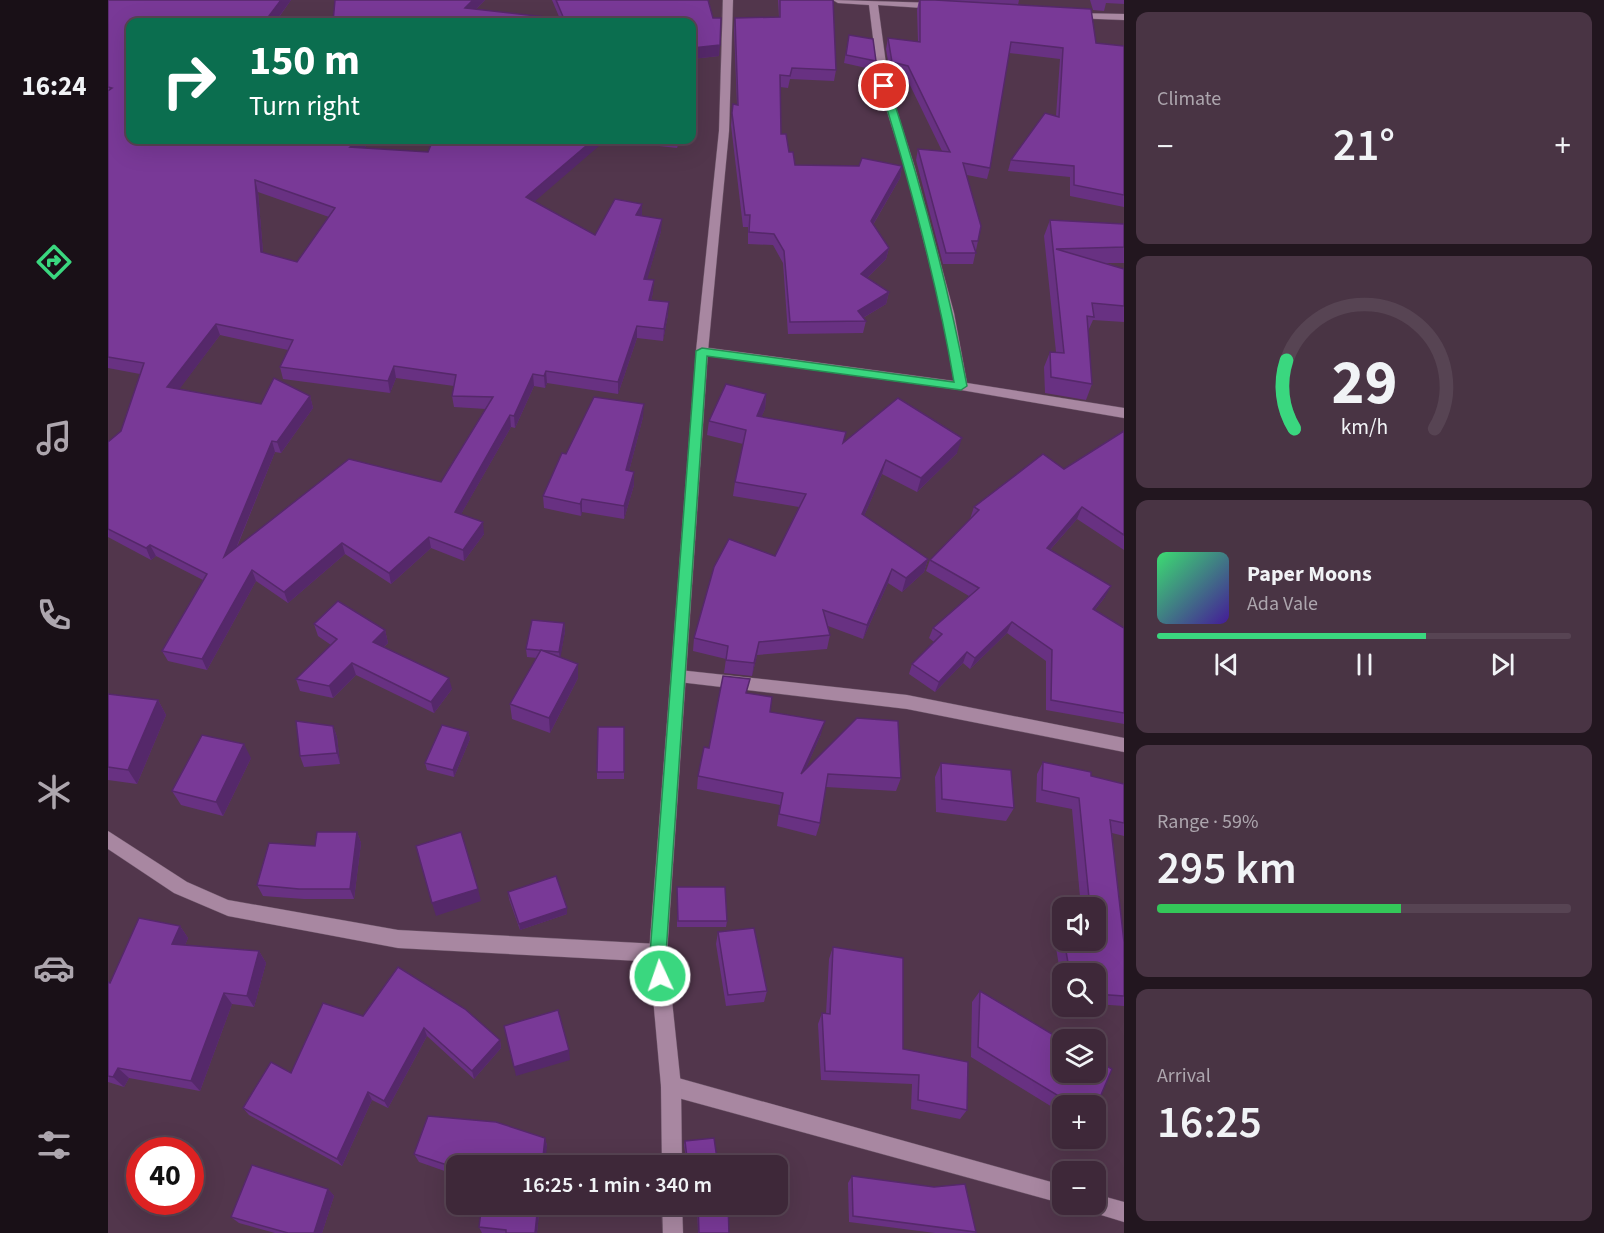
<!DOCTYPE html>
<meta charset="utf-8">
<style>
body{margin:0;font-family:"Source Sans 3",sans-serif;background:#493444;color:#f1f3f6;height:100vh;display:flex;flex-direction:column;font-size:22px;white-space:nowrap}
*{box-sizing:border-box;margin:0}
p{font-size:20px;color:#ada6ae}
.icon{flex:none;width:33px;height:33px;fill:none;stroke:currentColor;stroke-width:2;stroke-linecap:round;stroke-linejoin:round}
.map{position:relative;flex:1;overflow:hidden}
.details{display:flex;flex-direction:column;gap:12px;padding:12px;background:#22161f;width:480px}
.details>*{flex:none}
.banner{position:absolute;left:18px;top:18px;width:570px;height:126px;border-radius:12px;box-shadow:0 6px 24px #0002,0 0 0 2px #574453;background:#0b6e4f;color:#fff;overflow:hidden}
.buttons{position:absolute;left:944px;top:897px;display:grid;gap:12px}
.buttons a{display:grid;place-items:center;width:54px;height:54px;border-radius:12px;background:#3e2839;box-shadow:0 6px 24px #0002,0 0 0 2px #574453;font-size:30px}
.speed{position:absolute;left:18px;top:1137px;display:flex;gap:12px;font-size:30px;font-weight:700;text-align:center}
.speed>*{display:grid;place-content:center;width:78px;height:78px;border-radius:50%;background:#3e2839;box-shadow:0 6px 24px #0002,0 0 0 2px #574453;line-height:1}
.speed .limit{border:9px solid #d22;background:#fff;color:#111}
.pin{position:absolute;display:grid;place-items:center;width:51px;height:51px;color:#fff;margin:-26px;border:3px solid #fff;border-radius:50%;box-shadow:0 2px 6px #0007}
.me{position:absolute;width:66px;margin:-33px;rotate:357deg;stroke-linejoin:round;filter:drop-shadow(0 0 4px #0008)}
.turn{display:flex;align-items:center;gap:21px;height:126px;padding:0 24px;font-size:27px}
.turn .icon{width:78px;height:78px;stroke-width:2.5}
.turn b{display:block;font-size:42px;line-height:51px}
.big{font-size:45px;font-weight:600;line-height:1.1}
.details .tile{flex:1;display:flex;flex-direction:column;justify-content:center;gap:9px;min-width:0;padding:0 21px;border-radius:12px;background:#493444}
.details .dial{align-items:center;gap:0}
.dial svg{height:156px;overflow:visible;fill:none;stroke:#574453;stroke-width:7;stroke-linecap:round;text-anchor:middle}
.dial text{fill:#f1f3f6;stroke:none}
.song{display:flex;align-items:center;gap:18px}
.cover{width:72px;height:72px;border-radius:9px;background:linear-gradient(135deg,hsl(140 70% 55%),hsl(260 70% 35%))}
.played{height:6px;border-radius:3px;background:linear-gradient(90deg,#3ad77f 65%,#574453 65%)}
.keys{display:flex;justify-content:space-around;direction:ltr}
.heat{display:flex;justify-content:space-between;align-items:center;font-size:33px;direction:ltr}
.charge{height:9px;border-radius:4px;background:linear-gradient(90deg,#34c759 59%,#574453 0)}
.trip{position:absolute;left:338px;top:1155px;width:342px;height:60px;border-radius:12px;background:#3e2839;box-shadow:0 6px 24px #0002,0 0 0 2px #574453;font-weight:600;line-height:60px;text-align:center}
main{display:flex;flex:1;min-height:0}
.dock{display:flex;flex-direction:column;width:108px;justify-content:space-around;align-items:center;background:#191017;color:#ada6ae}
.dock .icon{width:42px;height:42px}
.dock .on{color:#3ad77f}
.dock b{font-size:27px;color:#f1f3f6}
.map>svg:first-child{display:block}
.lines{fill:none;stroke-linecap:round;stroke-linejoin:round}
.minor-casing{stroke:#6a5366;stroke-width:1}
.tertiary-casing{stroke:#6a5366;stroke-width:1}
.minor{fill:#a887a1;fill-rule:evenodd}
.tertiary{fill:#a887a1;fill-rule:evenodd}
.wall{fill:#683182;fill-rule:evenodd}
.shaded-wall{fill:#55286a}
.building{fill:#793997;stroke:#55286a;stroke-width:1.5;fill-rule:evenodd}
.route{fill:#3ad77f;stroke:#268c53;stroke-width:1.5}
</style>
<main>
<nav class="dock">
<b>16:24</b>
<svg class="icon on" aria-label="directions" viewBox="0 0 24 24"><path d="M12 3l9 9-9 9-9-9zM9 14v-3h6M13 9l2 2-2 2"/></svg>
<svg class="icon" aria-label="music" viewBox="0 0 24 24"><path d="M9 18V5l10-2v13"/><circle cx="6" cy="18" r="3"/><circle cx="16" cy="16" r="3"/></svg>
<svg class="icon" aria-label="phone" viewBox="0 0 24 24"><path d="M5 4h4l2 5-3 2q2 4 5 5l2-3 5 2v4C11 20 4 13 5 4z"/></svg>
<svg class="icon" aria-label="climate" viewBox="0 0 24 24"><path d="M12 3v18M4 7l16 10M4 17L20 7"/></svg>
<svg class="icon" aria-label="car" viewBox="0 0 24 24"><path d="M5 17H2v-5l4-1 3-4h7l3 4 3 1v5h-3M9 17h6M6 11h13"/><circle cx="7" cy="17" r="2"/><circle cx="17" cy="17" r="2"/></svg>
<svg class="icon" aria-label="filters" viewBox="0 0 24 24"><path d="M4 7h16M4 17h16"/><circle cx="9" cy="7" r="2"/><circle cx="15" cy="17" r="2"/></svg>
</nav>
<div class="map">
<svg width="1016" height="1233" viewBox="0 0 1016 1233">
<rect width="100%" height="100%" fill="#52364c"/>
<g class="lines">
<defs>
<g id="minor">
<polygon points="725,0 830,3 835,6 830,9 770,5 781,86 807,168 846,313 859,383 1016,408 1016,418 853,390 590,354 588,351 594,347 846,381 834,313 797,168 771,86 761,5 730,3"/>
<polygon points="962,13 1016,14 1016,20 965,18 962,17"/>
<polygon points="571,670 799,695 1016,738 1016,752 799,709 571,682 565,681 563,676 565,671"/>
<polygon points="0,831 79,882 120,900 290,930 550,944 556,947 559,953 556,959 550,962 290,948 120,916 66,893 0,849"/>
<polygon points="563,1076 954,1185 956,1204 563,1096 556,1093 553,1086 556,1079"/>
<polygon points="987,1194 1016,1202 1016,1222 980,1211 977,1204 987,1204"/>
</g>
<g id="tertiary">
<polygon points="615,0 625,0 621,131 600,351 559,953 573,1086 574,1166 554,1166 553,1086 541,953 588,351 611,131"/>
<polygon points="554,1204 574,1204 575,1233 555,1233"/>
</g>
</defs>
<use href="#minor" class="minor-casing"/>
<use href="#tertiary" class="tertiary-casing"/>
<use href="#minor" class="minor"/>
<use href="#tertiary" class="tertiary"/>
</g>
<g class="wall">
<path d="M0 0H183L169 20 22 22 265 140 256 148 426 202 487 235 534 216 553 231 539 279 545 292 543 300 560 314 555 341 529 338 510 394 439 383 437 388 426 386 407 428 403 427 353 514 376 534 356 561 323 548 283 584 237 554 180 603 148 581 99 670 60 661 54 651 95 580 48 556 43 560 0 537V442L13 431 32 374 0 368ZM150 192 221 217 189 262 155 253ZM112 335 180 350 172 367 175 379 282 393 288 378 346 386 344 396 346 407 378 409 333 482 129 547 167 452 173 453 205 408 202 396 153 404 71 389Z"/>
<polygon points="377,0 368,9 452,19 444,0 600,0 611,56 584,59 584,22 225,22"/>
<polygon points="670,0 725,0 728,70 726,81 682,79 680,88 672,87 673,134 687,165 751,166 794,166 792,178 765,225 781,248 778,259 759,278 781,292 778,304 755,318 758,321 755,333 680,334 675,263 665,245 640,244 640,227 635,227 623,125 625,104 629,105 626,29 627,18 671,17"/>
<polygon points="811,0 911,0 910,5 988,43 1016,46 1016,207 962,196 962,177 900,171 903,160 948,116 952,59 901,53 882,168 879,179 859,175 870,241 865,264 835,264 808,160 810,149 834,151 798,77 782,73 778,49 780,38 810,42 809,10"/>
<polygon points="982,0 1016,0 1016,4 998,3 996,11 985,10"/>
<polygon points="741,35 768,61 767,70 736,63"/>
<polygon points="524,140 572,140 569,148 524,143"/>
<polygon points="942,220 1016,224 1016,263 998,263 1016,269 1016,322 985,320 980,331 984,384 978,400 937,393 936,367 942,352 948,352 936,236"/>
<polygon points="658,394 657,409 653,417 736,443 849,453 809,492 774,474 756,516 820,559 816,572 794,592 780,583 755,639 720,626 722,635 719,649 649,655 644,676 616,673 618,659 585,651 586,638 667,556 691,507 625,496 627,482 635,444 599,435 601,421"/>
<polygon points="535,417 521,471 526,472 526,485 516,519 474,512 473,516 436,508 435,496 458,454"/>
<polygon points="1016,431 1016,550 969,519 942,550 997,597 987,610 1016,628 1016,724 938,710 938,661 899,633 862,669 855,663 827,692 801,674 804,664 826,642 821,638 825,628 861,596 818,571 822,560 862,519 866,507 956,469"/>
<polygon points="456,623 457,631 452,657 470,678 442,733 404,719 402,704 429,658 419,657 418,649"/>
<polygon points="206,624 277,630 280,643 276,647 344,689 326,713 248,675 225,698 192,691 188,679 223,645 210,636"/>
<polygon points="639,693 662,712 713,734 697,770 793,778 788,791 718,787 712,823 708,836 669,826 672,805 589,789 590,776 601,748"/>
<polygon points="0,694 50,700 58,715 29,784 0,780"/>
<polygon points="225,726 229,737 232,764 196,767 192,756"/>
<polygon points="516,727 516,779 489,779 489,772"/>
<polygon points="360,732 362,739 346,777 319,770 317,763"/>
<polygon points="143,758 115,816 73,805 64,791"/>
<polygon points="935,762 983,776 1016,784 1016,836 1004,833 1016,942 1016,1006 987,1004 987,974 954,974 954,983 948,948 954,940 987,940 987,908 973,908 964,809 928,802 929,774"/>
<polygon points="833,763 906,808 898,821 828,812 827,777"/>
<polygon points="249,832 253,843 246,899 196,899 155,896 149,885 207,846"/>
<polygon points="569,887 619,921 618,927 569,927"/>
<polygon points="400,892 459,908 459,914 412,930 401,899"/>
<polygon points="72,926 80,938 77,945 151,951 158,963 146,1007 124,1004 92,1091 21,1078 16,1087 0,1082 0,982 2,983"/>
<polygon points="610,932 659,991 656,1002 618,1006 608,944"/>
<polygon points="725,947 795,1049 859,1110 852,1119 803,1109 804,1084 713,1080 710,1024 714,1013 718,1014 721,959"/>
<polygon points="872,991 987,1106 954,1106 954,1113 863,1057 864,1002"/>
<polygon points="255,1016 392,1040 393,1048 366,1079 319,1036 280,1108 264,1100 234,1166 141,1115 135,1108 183,1073"/>
<polygon points="437,1138 439,1146 348,1166 348,1175 311,1162 306,1154"/>
<polygon points="577,1141 610,1166 579,1166 576,1145"/>
<polygon points="744,1176 868,1232 867,1233 827,1233 741,1222 740,1183"/>
<polygon points="220,1189 226,1196 214,1233 167,1233 131,1223 123,1217"/>
<polygon points="374,1204 432,1204 429,1233 374,1233 371,1227"/>
<polygon points="589,1204 620,1204 621,1233 590,1233"/>
</g>
<g class="shaded-wall">
<polygon points="173,0 183,0 167,22 161,16"/>
<polygon points="365,0 377,0 358,19 357,8"/>
<polygon points="612,45 611,56 584,59 584,48"/>
<polygon points="250,140 265,140 244,159 242,147"/>
<polygon points="485,140 498,140 418,209 418,197"/>
<polygon points="794,166 792,178 760,233 763,221"/>
<polygon points="147,180 150,192 156,264 153,252"/>
<polygon points="534,204 534,216 528,215"/>
<polygon points="554,219 553,231 536,291 536,279"/>
<polygon points="781,248 778,259 751,286 753,274"/>
<polygon points="546,280 545,292 541,312 541,300"/>
<polygon points="781,292 778,304 748,322 750,311"/>
<polygon points="561,302 560,314 555,341 556,329"/>
<polygon points="108,324 112,335 64,399 59,387"/>
<polygon points="529,326 529,338 510,394 510,382"/>
<polygon points="286,366 288,378 282,393 280,381"/>
<polygon points="438,371 439,383 437,388 436,376"/>
<polygon points="425,374 426,386 407,428 406,416"/>
<polygon points="658,394 657,409 647,431 649,416"/>
<polygon points="202,396 205,408 173,453 169,442"/>
<polygon points="536,404 535,417 518,483 518,470"/>
<polygon points="402,415 403,427 348,523 347,512"/>
<polygon points="854,438 849,453 809,492 813,478"/>
<polygon points="164,441 167,452 120,568 116,557"/>
<polygon points="778,460 774,474 751,528 754,514"/>
<polygon points="526,472 526,485 516,519 516,506"/>
<polygon points="474,499 474,512 473,516 472,504"/>
<polygon points="974,507 969,519 934,559 939,548"/>
<polygon points="375,522 376,534 356,561 355,550"/>
<polygon points="321,537 323,548 283,584 281,573"/>
<polygon points="234,543 237,554 180,603 176,592"/>
<polygon points="42,545 48,556 43,560 38,548"/>
<polygon points="820,559 816,572 794,592 798,578"/>
<polygon points="784,569 780,583 755,639 759,625"/>
<polygon points="144,570 148,581 99,670 94,659"/>
<polygon points="1003,586 997,597 979,620 985,609"/>
<polygon points="904,622 899,633 862,669 867,658"/>
<polygon points="456,623 457,631 452,660 451,652"/>
<polygon points="277,630 280,643 268,654 265,642"/>
<polygon points="651,642 649,655 644,676 646,663"/>
<polygon points="859,652 855,663 827,692 831,682"/>
<polygon points="244,663 248,675 225,698 221,686"/>
<polygon points="470,664 470,678 442,733 441,718"/>
<polygon points="341,678 344,689 326,713 323,702"/>
<polygon points="50,700 58,715 29,784 20,770"/>
<polygon points="717,721 713,734 690,787 693,774"/>
<polygon points="225,726 229,737 232,764 229,753"/>
<polygon points="360,732 362,739 346,777 345,770"/>
<polygon points="136,744 143,758 115,816 108,802"/>
<polygon points="249,832 253,843 246,899 242,889"/>
<polygon points="370,889 373,901 328,916 324,903"/>
<polygon points="459,908 459,914 412,930 411,924"/>
<polygon points="72,926 80,938 73,955 64,944"/>
<polygon points="151,951 158,963 146,1007 139,996"/>
<polygon points="116,993 124,1004 92,1091 83,1081"/>
<polygon points="316,1028 319,1036 280,1108 276,1101"/>
<polygon points="392,1040 393,1048 366,1079 364,1071"/>
<polygon points="461,1050 462,1060 408,1076 406,1067"/>
<polygon points="10,1068 21,1078 16,1087 5,1077"/>
<polygon points="260,1092 264,1100 234,1166 229,1159"/>
<polygon points="437,1138 439,1146 437,1166 434,1166"/>
<polygon points="220,1189 226,1196 214,1233 206,1233"/>
<polygon points="430,1204 432,1204 429,1233 427,1233"/>
</g>
<g class="building">
<path d="M0 0H173L161 16 175 22H22V140H250L242 147 320 152 325 140H485L418 197 487 235 507 199 534 204 528 215 554 219 536 279 546 280 541 300 561 302 556 329 529 326 510 382 438 371 436 376 425 374 406 416 402 415 347 512 375 522 355 550 321 537 281 573 234 543 176 592 144 570 94 659 54 651 99 574 42 545 38 548 0 529V442L13 431 36 363 0 357V91L4 88 0 87ZM147 180 227 208 189 262 153 252ZM108 324 185 340 172 367 280 381 286 366 348 375 344 396 385 397 333 482 241 459 116 557 164 441 169 442 202 396 166 378 153 404 59 387Z"/>
<polygon points="227,0 365,0 357,8 456,19 448,0 600,0 605,18 613,18 612,45 584,48 584,22 225,22"/>
<polygon points="672,0 725,0 728,70 684,68 682,76 672,75 673,134 678,134 681,152 685,152 687,165 751,166 754,158 794,166 763,221 781,248 753,274 781,292 750,311 758,321 682,322 676,251 666,234 641,232 642,215 637,215 624,113 625,104 630,105 627,18 672,17"/>
<polygon points="812,0 827,0 983,9 988,43 1016,46 1016,195 966,185 966,166 903,160 937,113 951,117 955,48 903,42 882,168 855,163 873,226 870,241 864,241 868,253 838,253 810,149 842,152 800,66 784,62 780,38 812,42"/>
<polygon points="741,35 765,39 768,61 738,55"/>
<polygon points="942,220 1016,224 1016,247 948,249 1016,269 1016,306 984,303 986,317 979,316 984,384 943,377 942,352 956,353"/>
<polygon points="618,384 658,394 649,416 738,432 735,443 790,398 854,438 813,478 778,460 754,514 820,559 798,578 784,569 759,625 715,610 722,635 651,642 646,663 618,660 620,646 586,638 606,567 621,539 667,556 698,494 627,482 638,430 601,421"/>
<polygon points="486,397 536,404 518,470 526,472 516,506 474,499 472,504 435,496 454,453 458,454"/>
<polygon points="1016,431 1016,535 974,507 939,548 1003,586 985,609 1016,628 1016,713 943,700 944,650 904,622 867,658 859,652 831,682 804,664 834,634 825,628 871,588 822,560 871,510 866,507 935,454 956,469"/>
<polygon points="230,601 277,630 265,642 341,678 323,702 244,663 221,686 188,679 229,639 206,624"/>
<polygon points="424,620 456,623 451,652 418,649"/>
<polygon points="433,650 470,664 441,718 402,704"/>
<polygon points="615,676 642,679 638,693 664,697 662,712 717,721 693,774 749,718 790,721 793,778 720,774 712,823 671,814 675,793 590,776 596,747 601,748"/>
<polygon points="0,694 50,700 20,770 0,767"/>
<polygon points="188,721 225,726 229,753 192,756"/>
<polygon points="334,725 360,732 345,770 317,763"/>
<polygon points="490,727 516,727 516,772 489,772"/>
<polygon points="94,735 136,744 108,802 64,791"/>
<polygon points="935,762 983,772 983,776 1016,784 1016,823 1002,820 1016,942 1016,996 987,994 987,974 962,974 956,940 987,940 987,908 982,908 971,798 934,790"/>
<polygon points="833,763 903,770 906,808 834,799"/>
<polygon points="209,832 249,832 242,889 191,889 149,885 161,843 207,846"/>
<polygon points="353,832 370,889 324,903 308,846"/>
<polygon points="448,876 459,908 411,924 400,892"/>
<polygon points="569,887 617,887 619,921 570,921"/>
<polygon points="31,918 72,926 64,944 151,951 139,996 116,993 83,1081 10,1068 5,1077 0,1076 0,982 2,983"/>
<polygon points="646,928 659,991 620,995 610,932"/>
<polygon points="725,947 795,958 795,1049 860,1062 859,1110 810,1100 811,1075 717,1071 714,1013 722,1014"/>
<polygon points="290,967 357,1009 392,1040 364,1071 316,1028 276,1101 260,1092 229,1159 135,1108 163,1062 183,1073 215,1003 255,1016"/>
<polygon points="872,991 954,1040 954,1072 987,1072 987,1059 1004,1069 987,1109 987,1106 967,1106 870,1047"/>
<polygon points="450,1010 461,1050 406,1067 396,1026"/>
<polygon points="320,1116 388,1122 437,1138 434,1166 348,1166 348,1168 306,1154"/>
<polygon points="606,1138 610,1166 580,1166 577,1141"/>
<polygon points="144,1165 220,1189 206,1233 180,1233 123,1217"/>
<polygon points="744,1176 826,1187 857,1184 868,1232 745,1216"/>
<polygon points="374,1204 430,1204 427,1233 398,1233 398,1230 371,1227"/>
<polygon points="590,1204 620,1204 621,1233 591,1233"/>
</g>
<path class="route" d="M776 83 781 86C813 185 840 284 859 386L853 390 599 356 558 954 561 976 558 981 552 984 546 981 542 954 588 351 594 348 846 382C829 281 802 183 772 86Z"/>
</svg>
<div class="buttons">
<a><svg class="icon" aria-label="sound" viewBox="0 0 24 24"><path d="M4 9h4l5-4v14l-5-4H4zM17 9q2 3 0 6"/></svg></a>
<a><svg class="icon" aria-label="search" viewBox="0 0 24 24"><circle cx="10" cy="10" r="6"/><path d="M15 15l6 6"/></svg></a>
<a><svg class="icon" aria-label="layers" viewBox="0 0 24 24"><path d="M12 4l9 5-9 5-9-5zM3 14l9 5 9-5"/></svg></a>
<a>+</a>
<a>−</a>
</div>
<div class="speed"><div class="limit">40</div></div>
<div class="pin" style="left:776px;top:86px;background:#d93025"><svg class="icon" aria-label="arrive" viewBox="0 0 24 24"><path d="M6 21V4h12l-3 4 3 4H6"/></svg></div>
<svg class="me" style="left:552px;top:976px" viewBox="-20 -20 40 40"><circle r="17" fill="#3ad77f" stroke="#fff" stroke-width="3"/><path d="M0-11L8 9 0 5-8 9z" fill="#fff"/></svg>
<div class="trip">16:25 · 1 min · 340 m</div>
<div class="banner">
<div class="turn"><svg class="icon" aria-label="right" viewBox="0 0 24 24"><path d="M7 20v-9h11M14 6l5 5-5 5"/></svg><div><b>150 m</b>Turn right</div></div>
</div>
</div>
<section class="details">
<div class="tile"><p>Climate</p>
<div class="heat"><a>−</a><b class="big">21°</b><a>+</a></div>
</div>
<div class="tile dial"><svg viewBox="0 0 100 80">
<path d="M14 69A42 42 0 1 1 86 69"/>
<path d="M14 69A42 42 0 0 1 10 34" stroke="#3ad77f"/>
<text x="50" y="56" font-size="32" font-weight="700">29</text>
<text x="50" y="72" font-size="11">km/h</text>
</svg></div>
<div class="tile">
<div class="song"><i class="cover"></i><div><b>Paper Moons</b><p>Ada Vale</p></div></div>
<div class="played"></div>
<div class="keys"><svg class="icon" aria-label="previous" viewBox="0 0 24 24"><path d="M18 5L8 12l10 7zM5 5v14"/></svg><svg class="icon" aria-label="pause" viewBox="0 0 24 24"><path d="M8 5v14M16 5v14"/></svg><svg class="icon" aria-label="next" viewBox="0 0 24 24"><path d="M6 5l10 7-10 7zM19 5v14"/></svg></div>
</div>
<div class="tile"><p>Range · 59%</p><b class="big">295 km</b><div class="charge"></div></div>
<div class="tile"><p>Arrival</p><b class="big">16:25</b></div>
</section>
</main>
